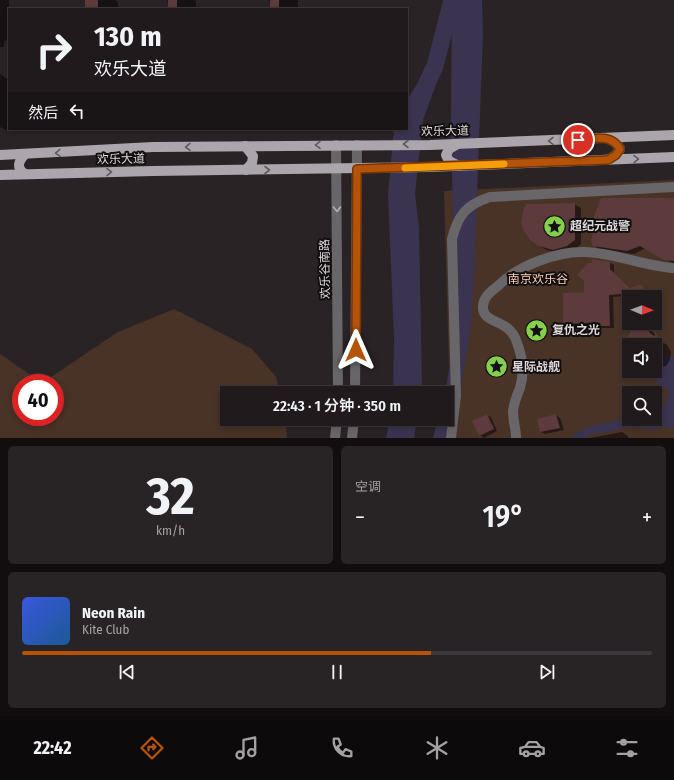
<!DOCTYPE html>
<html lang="zh">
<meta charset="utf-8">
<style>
body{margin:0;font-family:"Fira Sans Condensed","Noto Sans SC",sans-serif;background:#282325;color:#f1f3f6;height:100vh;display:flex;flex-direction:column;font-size:15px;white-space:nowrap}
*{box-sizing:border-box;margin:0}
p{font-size:13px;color:#a2a1a3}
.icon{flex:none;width:22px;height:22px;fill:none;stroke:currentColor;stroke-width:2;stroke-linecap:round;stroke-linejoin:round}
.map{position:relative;height:438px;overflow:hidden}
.sheet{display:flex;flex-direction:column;gap:8px;padding:8px;background:#120e0f;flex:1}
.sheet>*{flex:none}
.top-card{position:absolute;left:8px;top:8px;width:400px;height:122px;border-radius:0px;box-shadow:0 2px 6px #0003,0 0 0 1px #3d383b;background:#201a1c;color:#f1f3f6;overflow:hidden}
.needle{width:26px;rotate:91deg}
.buttons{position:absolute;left:622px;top:290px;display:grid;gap:8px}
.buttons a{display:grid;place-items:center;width:40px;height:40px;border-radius:0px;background:#201a1c;box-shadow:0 2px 6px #0003,0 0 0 1px #3d383b;font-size:20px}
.speed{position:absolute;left:12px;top:374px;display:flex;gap:8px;font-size:20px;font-weight:700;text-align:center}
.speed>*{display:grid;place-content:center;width:52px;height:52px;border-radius:50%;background:#201a1c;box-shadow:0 2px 6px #0003,0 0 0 1px #3d383b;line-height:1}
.speed .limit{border:6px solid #d22;background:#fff;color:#111}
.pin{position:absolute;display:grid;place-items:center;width:34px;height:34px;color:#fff;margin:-17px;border:2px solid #fff;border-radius:50%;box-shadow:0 1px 4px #0007}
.me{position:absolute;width:44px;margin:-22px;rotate:0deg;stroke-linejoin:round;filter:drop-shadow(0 0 3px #0008)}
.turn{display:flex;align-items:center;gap:14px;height:84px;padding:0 20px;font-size:18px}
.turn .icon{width:52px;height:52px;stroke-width:2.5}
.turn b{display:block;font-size:28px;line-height:34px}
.then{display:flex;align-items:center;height:38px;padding:0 20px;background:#0003;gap:8px;font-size:15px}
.big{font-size:30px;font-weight:600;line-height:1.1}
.sheet .widget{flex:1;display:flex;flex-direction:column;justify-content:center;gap:6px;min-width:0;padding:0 14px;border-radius:6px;background:#282325}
.sheet .dial{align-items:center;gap:0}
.dial b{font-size:52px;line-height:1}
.song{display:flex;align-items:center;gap:12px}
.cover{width:48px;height:48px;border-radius:6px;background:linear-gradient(135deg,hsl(230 70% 55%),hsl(210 70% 35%))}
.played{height:4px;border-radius:2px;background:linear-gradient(90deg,#b45309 65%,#3d383b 65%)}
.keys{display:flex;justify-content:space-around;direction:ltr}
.heat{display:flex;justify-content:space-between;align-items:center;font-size:22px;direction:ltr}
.sheet .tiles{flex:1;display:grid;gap:8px;grid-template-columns:1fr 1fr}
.widget:last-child{grid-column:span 2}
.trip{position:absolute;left:220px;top:386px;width:234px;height:40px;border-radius:0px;background:#201a1c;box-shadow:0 2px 6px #0003,0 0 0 1px #3d383b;font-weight:600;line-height:40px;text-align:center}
.dock{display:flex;height:64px;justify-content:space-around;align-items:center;background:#0d0a0b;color:#a2a1a3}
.dock .icon{width:28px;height:28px}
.dock .on{color:#b45309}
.dock b{font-size:18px;color:#f1f3f6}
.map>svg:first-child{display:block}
.green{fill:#493226;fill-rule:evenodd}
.water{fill:#3a3451}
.shadow{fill:#0007}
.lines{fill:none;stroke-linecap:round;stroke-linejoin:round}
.river{stroke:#3a3451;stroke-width:17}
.building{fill:#5d3a3b}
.minor{stroke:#686669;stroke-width:10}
.major{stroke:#aba6ac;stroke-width:10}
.oneway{stroke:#5e5a5e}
.oneway2{stroke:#b3afb2}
.route-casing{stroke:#753606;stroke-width:10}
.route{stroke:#b45309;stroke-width:7}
.slow{stroke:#f59e0b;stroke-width:7}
.labels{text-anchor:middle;stroke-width:4;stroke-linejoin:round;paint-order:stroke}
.street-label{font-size:12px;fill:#dcd7d9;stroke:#110e0f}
.poi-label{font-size:12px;font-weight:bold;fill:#dcd7d9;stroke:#110e0f;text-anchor:start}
.park-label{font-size:12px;fill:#fdcdb5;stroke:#110e0f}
</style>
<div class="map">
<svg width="674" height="438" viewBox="0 0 674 438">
<rect width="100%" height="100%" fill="#2a2326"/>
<g class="green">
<path d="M674 180V438H442C448 414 447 391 449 367L444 191ZM629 297H655V323H629ZM629 345H655V371H629ZM629 393H655V419H629Z"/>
<polygon points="174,309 252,349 276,377 280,393 227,393 227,419 285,419 287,438 0,438 0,354 42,383 21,383 21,417 55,417 55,383 42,383 118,332"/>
</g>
<g class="water">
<path d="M452 0H482L483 34 473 302C469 349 461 393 449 438H433L438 419H447V393H445L453 347 454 281 451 118Z"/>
<polygon points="429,65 442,68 423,120 415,194 419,228 422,386 421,393 393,393 394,338 388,194 394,129 407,129 407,100"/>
<path d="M663 356H674V428L664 427 652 430 631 427 589 435 585 438H571C589 420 607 426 629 416V419H655V410L665 406 669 394 668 389 655 381 650 371H655V361Z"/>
<polygon points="390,419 417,419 414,438 386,438"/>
</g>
<g class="shadow">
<polygon points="0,0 9,0 9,40 4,41 4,47 0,47"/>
<polygon points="86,0 115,0 118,2 118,9 86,9"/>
<polygon points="167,0 194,0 196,1 196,9 169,9"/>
<polygon points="269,0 298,0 298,8 271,9"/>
<polygon points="0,74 9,80 9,129 16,129 16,131 8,131 0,127"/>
<polygon points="674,198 674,264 646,248 634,254 599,249 594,245 602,199"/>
<polygon points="574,204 581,208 581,244 574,250 560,253 547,250 539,246"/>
<polygon points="610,263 614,265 614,273 631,289 642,287 647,290 650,297 629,297 629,305 623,296 613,297 614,328 595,328 590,325 569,326 564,324 585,294"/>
<polygon points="637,323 647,325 659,340 667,345 671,352 670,360 666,366 655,369 655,345 629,345 629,365 627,363 623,351 624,343"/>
<polygon points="487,415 491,417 497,431 484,438 480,435"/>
<polygon points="556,415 560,418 564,430 545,434 541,432 539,419"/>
<polygon points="622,432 628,436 628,438 590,438"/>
</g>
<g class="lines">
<polyline class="river" points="425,87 435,66 452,0"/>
</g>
<g class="building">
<rect x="85" y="0" width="13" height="9"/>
<rect x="168" y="0" width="9" height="9"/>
<rect x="270" y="0" width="9" height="9"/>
<polygon points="601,198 674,198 674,261 664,260 640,246 627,251 593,246 591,241 593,233 588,231"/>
<polygon points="575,203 575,240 567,246 553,250 539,246 530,240 524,231 521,223 523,211 526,204"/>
<polygon points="592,259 610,262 610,269 630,288 639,285 643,286 646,293 644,297 629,297 629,307 621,294 609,295 610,326 589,326 589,323 563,324 563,293 584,293 584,281 577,275 588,263 592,263"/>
<polygon points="634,326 635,329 644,326 651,334 655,336 655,330 663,347 662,355 655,365 655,345 622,345"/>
<polygon points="487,414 494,429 479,436 472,421"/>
<polygon points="556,414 560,428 540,432 537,419"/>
</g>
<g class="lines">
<g class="minor">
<polyline points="336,145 338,393"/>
<polyline points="355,393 357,145"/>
<polyline points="335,438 337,419"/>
<polyline points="352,438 354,419"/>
<path d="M451 438 456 396 452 239C458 215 466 205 490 197L674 187"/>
<path d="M516 438C516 429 513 420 513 411 514 402 517 395 520 388 525 372 522 355 516 340 508 319 485 324 483 309 482 297 491 292 499 285 518 266 557 251 585 252 615 253 644 266 674 268"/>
</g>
<g class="major">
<polyline points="458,144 449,149 446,155 449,161 459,166"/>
<polyline points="245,146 253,156 252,163 246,170"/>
<path d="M25 154C18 162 16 168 25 174"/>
<polyline points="0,155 153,147 430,145 674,135"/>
<polyline points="608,160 616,155 620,149 616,143 609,138"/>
<polyline points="0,175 153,171 429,167 674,157"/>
</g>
</g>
<defs><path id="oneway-chevron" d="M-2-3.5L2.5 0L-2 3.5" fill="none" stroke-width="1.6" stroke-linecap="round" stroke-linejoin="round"/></defs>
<g class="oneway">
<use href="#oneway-chevron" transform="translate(551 141) rotate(178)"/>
<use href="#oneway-chevron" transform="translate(406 144) rotate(-180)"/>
<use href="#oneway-chevron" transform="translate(318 145) rotate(179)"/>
<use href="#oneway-chevron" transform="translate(188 147) rotate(179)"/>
<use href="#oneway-chevron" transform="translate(58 153) rotate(177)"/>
<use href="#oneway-chevron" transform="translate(636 159) rotate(-2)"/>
<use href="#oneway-chevron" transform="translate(267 170)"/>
<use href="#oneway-chevron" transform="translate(109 172) rotate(-1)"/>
</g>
<use class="oneway2" href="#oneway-chevron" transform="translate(337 209) rotate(89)"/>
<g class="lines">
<defs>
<path id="route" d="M356 350 357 169 608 160 616 155 620 149C611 133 592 139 578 140"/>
</defs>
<use href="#route" class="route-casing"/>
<use href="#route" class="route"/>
<polyline class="slow" points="405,168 504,164"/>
</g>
<defs>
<symbol id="sight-disc" viewBox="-11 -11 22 22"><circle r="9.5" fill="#86cf4c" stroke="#110e0f"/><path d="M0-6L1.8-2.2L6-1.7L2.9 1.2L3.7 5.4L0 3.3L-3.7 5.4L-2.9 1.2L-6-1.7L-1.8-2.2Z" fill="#111"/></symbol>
</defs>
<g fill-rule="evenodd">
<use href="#sight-disc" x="542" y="214" width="25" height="25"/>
<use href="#sight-disc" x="524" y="318" width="25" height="25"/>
<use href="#sight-disc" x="484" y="354" width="25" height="25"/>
</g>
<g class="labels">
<g class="street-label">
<text transform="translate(445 131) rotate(-1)" y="4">欢乐大道</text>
<text transform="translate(121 159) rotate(-1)" y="4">欢乐大道</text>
<text transform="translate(325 269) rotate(-91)" y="4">欢乐谷南路</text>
</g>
<g class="poi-label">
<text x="570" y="230">超纪元战警</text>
<text x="552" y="334">复仇之光</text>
<text x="512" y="371">星际战舰</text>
</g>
<g class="park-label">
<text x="538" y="283">南京欢乐谷</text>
</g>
</g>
</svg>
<div class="buttons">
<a><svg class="needle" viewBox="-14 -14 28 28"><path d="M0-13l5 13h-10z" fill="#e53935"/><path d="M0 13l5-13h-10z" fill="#a2a1a3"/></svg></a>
<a><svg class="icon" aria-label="sound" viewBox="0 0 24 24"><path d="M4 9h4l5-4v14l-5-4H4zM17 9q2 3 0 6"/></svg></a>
<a><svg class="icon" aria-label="search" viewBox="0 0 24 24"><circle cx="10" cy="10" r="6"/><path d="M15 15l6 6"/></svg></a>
</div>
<div class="speed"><div class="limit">40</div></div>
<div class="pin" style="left:578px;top:140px;background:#d93025"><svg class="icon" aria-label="arrive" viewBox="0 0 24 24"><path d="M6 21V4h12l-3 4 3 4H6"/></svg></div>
<svg class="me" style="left:356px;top:350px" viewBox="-20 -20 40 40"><path d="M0-17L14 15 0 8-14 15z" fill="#b45309" stroke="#fff" stroke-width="4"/></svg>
<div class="trip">22:43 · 1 分钟 · 350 m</div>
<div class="top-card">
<div class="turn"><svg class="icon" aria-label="right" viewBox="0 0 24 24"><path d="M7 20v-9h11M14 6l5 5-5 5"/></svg><div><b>130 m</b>欢乐大道</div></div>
<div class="then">然后<svg class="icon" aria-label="left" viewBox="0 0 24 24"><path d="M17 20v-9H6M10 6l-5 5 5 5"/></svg></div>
</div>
</div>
<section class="sheet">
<div class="tiles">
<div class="widget dial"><b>32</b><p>km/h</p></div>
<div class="widget"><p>空调</p>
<div class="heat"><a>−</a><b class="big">19°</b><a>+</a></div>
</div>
<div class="widget">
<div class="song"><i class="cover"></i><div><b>Neon Rain</b><p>Kite Club</p></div></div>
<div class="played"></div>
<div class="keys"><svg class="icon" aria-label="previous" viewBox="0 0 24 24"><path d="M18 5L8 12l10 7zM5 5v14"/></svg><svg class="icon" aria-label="pause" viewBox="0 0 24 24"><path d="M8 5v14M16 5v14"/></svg><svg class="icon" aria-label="next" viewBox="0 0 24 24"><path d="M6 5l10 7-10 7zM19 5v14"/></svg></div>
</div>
</div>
</section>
<nav class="dock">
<b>22:42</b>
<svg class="icon on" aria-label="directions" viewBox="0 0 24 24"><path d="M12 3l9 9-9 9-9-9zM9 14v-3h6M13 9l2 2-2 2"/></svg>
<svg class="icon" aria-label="music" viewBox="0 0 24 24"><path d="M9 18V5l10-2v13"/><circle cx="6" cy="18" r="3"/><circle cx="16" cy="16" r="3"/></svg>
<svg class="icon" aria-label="phone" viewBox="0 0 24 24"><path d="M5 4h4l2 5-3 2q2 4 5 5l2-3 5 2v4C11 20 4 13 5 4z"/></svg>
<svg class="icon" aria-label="climate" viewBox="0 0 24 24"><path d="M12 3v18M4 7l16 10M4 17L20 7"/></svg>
<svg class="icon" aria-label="car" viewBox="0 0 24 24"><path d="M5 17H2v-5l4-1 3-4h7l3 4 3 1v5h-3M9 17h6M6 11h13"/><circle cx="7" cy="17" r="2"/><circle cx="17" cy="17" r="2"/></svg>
<svg class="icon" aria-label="filters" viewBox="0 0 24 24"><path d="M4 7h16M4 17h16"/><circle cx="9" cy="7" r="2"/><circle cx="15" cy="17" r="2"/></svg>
</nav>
